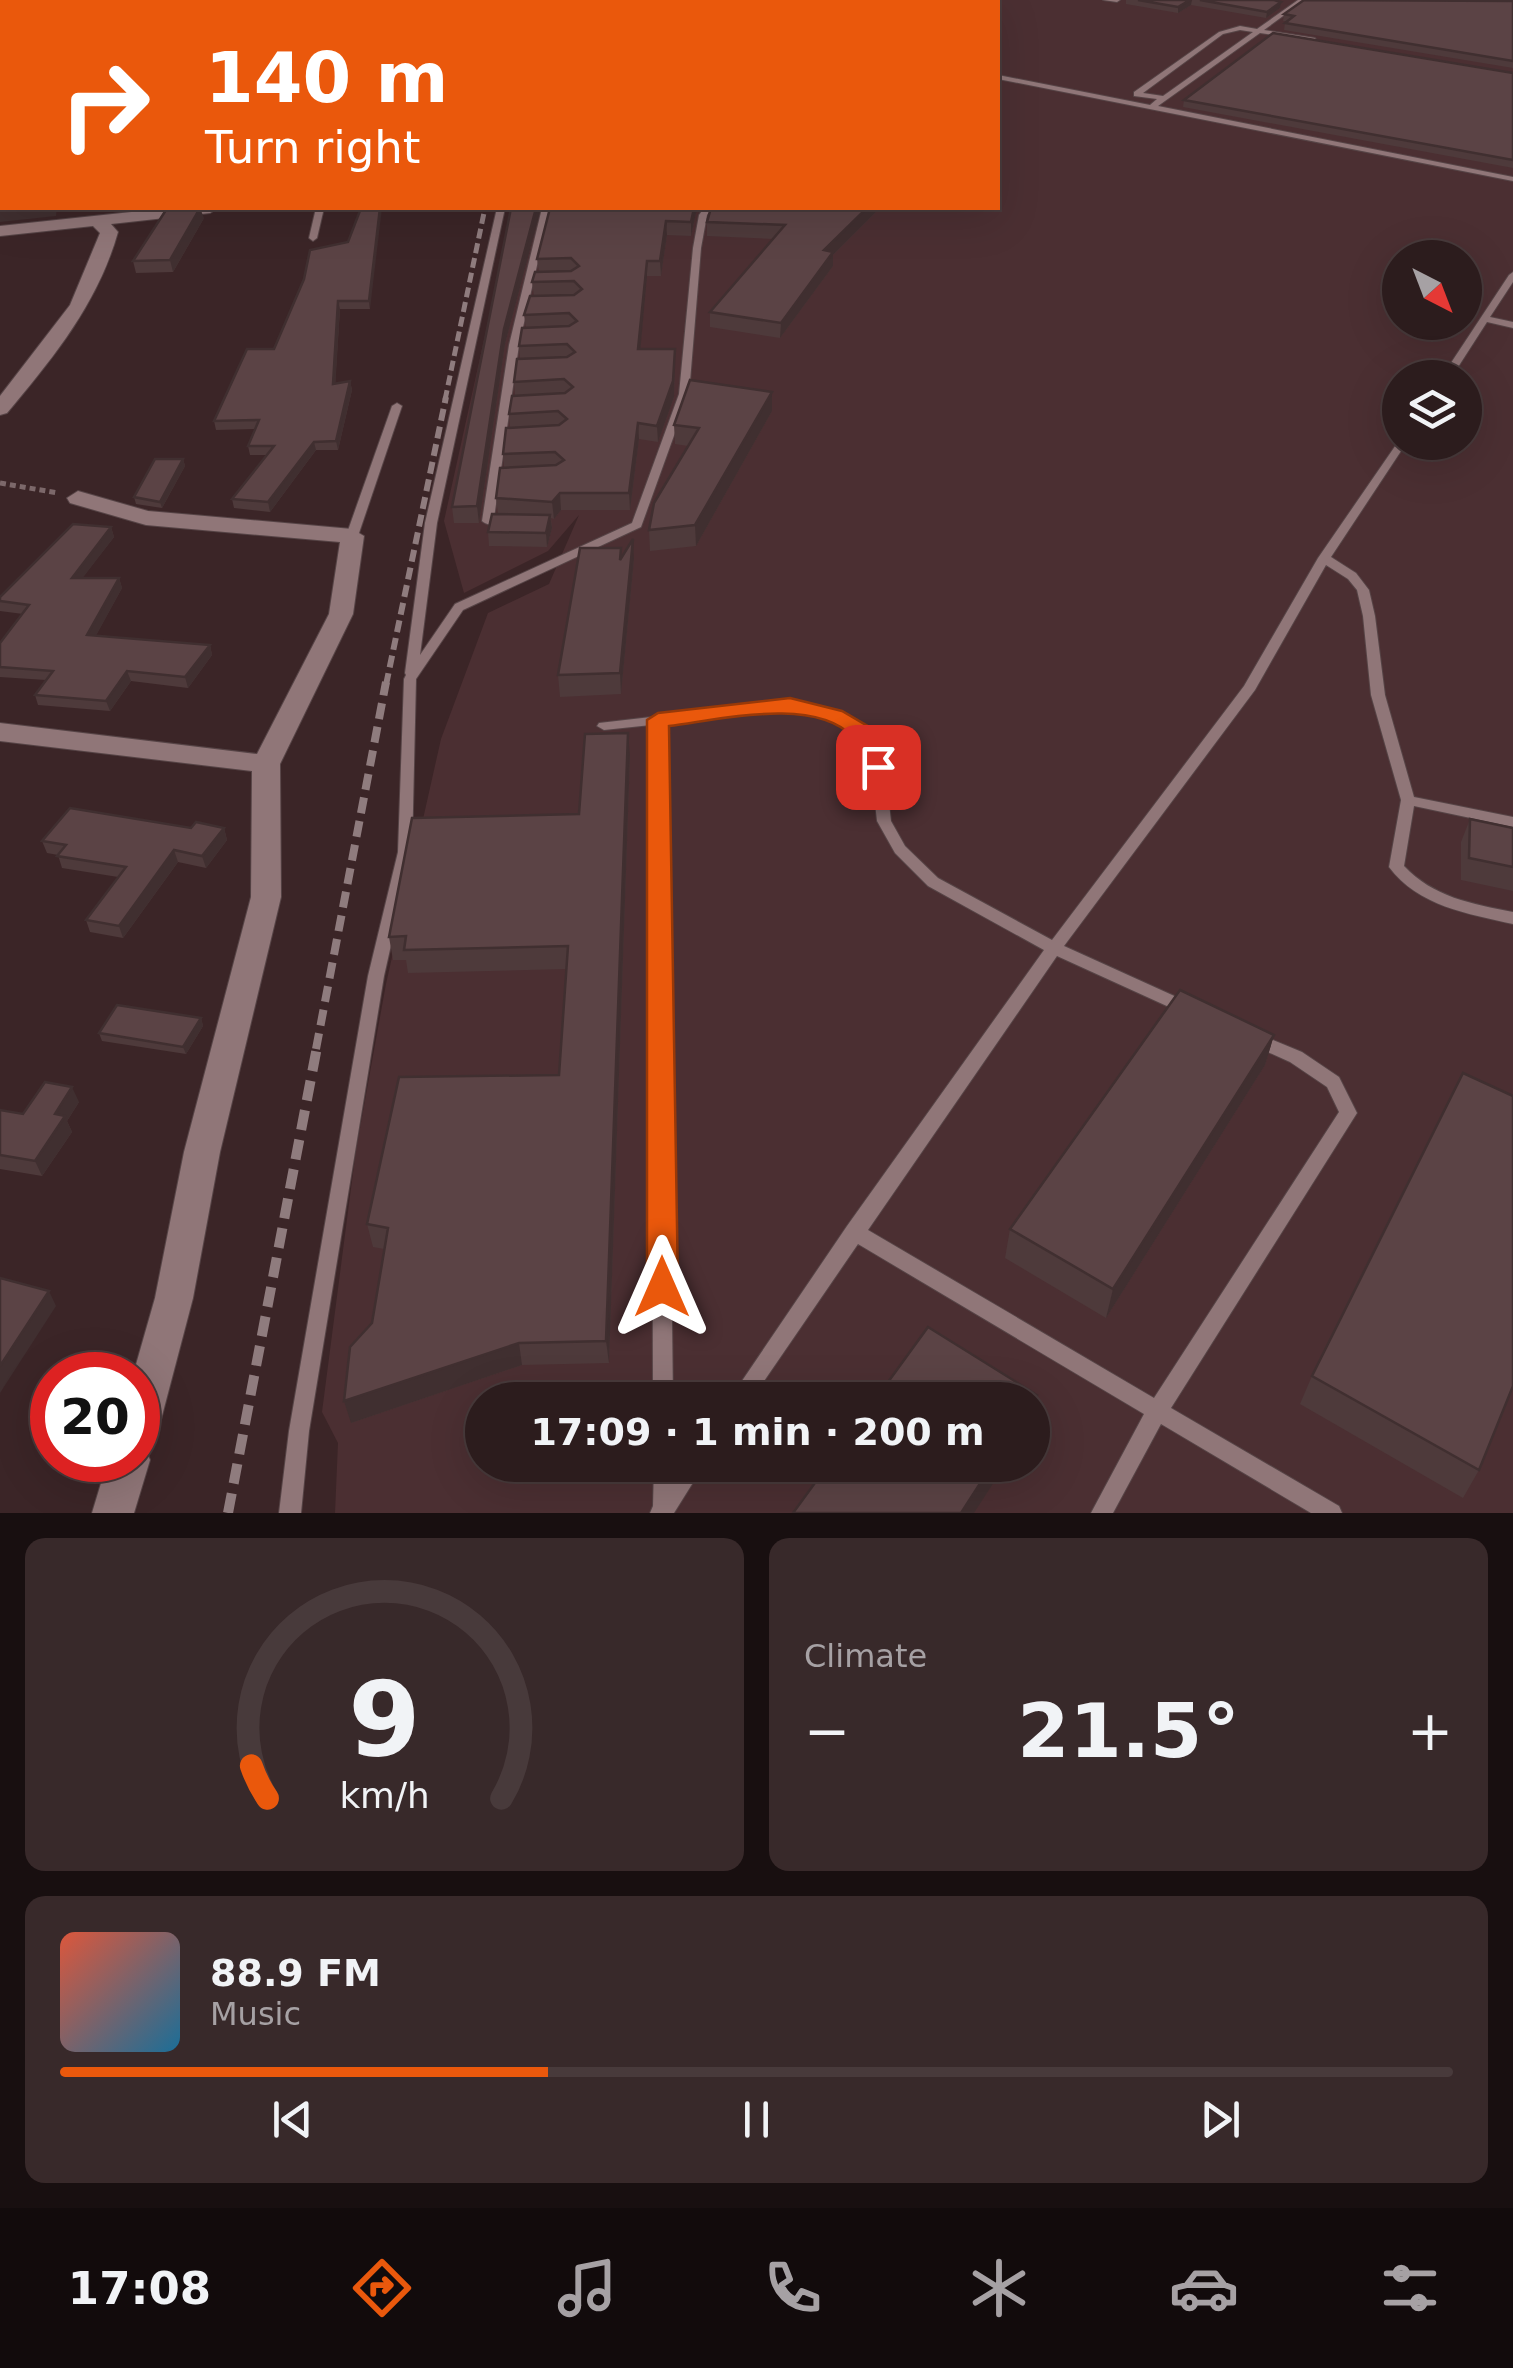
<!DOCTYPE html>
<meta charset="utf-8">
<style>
body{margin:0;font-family:"DejaVu Sans",sans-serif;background:#38292a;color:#f1f3f6;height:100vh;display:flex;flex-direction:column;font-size:38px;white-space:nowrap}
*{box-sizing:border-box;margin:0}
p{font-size:32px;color:#a6a1a4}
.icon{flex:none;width:55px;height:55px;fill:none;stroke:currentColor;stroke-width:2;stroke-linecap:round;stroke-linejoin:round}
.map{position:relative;height:1513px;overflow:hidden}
.sheet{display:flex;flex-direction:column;gap:25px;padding:25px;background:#180f10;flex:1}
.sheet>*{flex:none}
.hud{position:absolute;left:0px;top:0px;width:1000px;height:210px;box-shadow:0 10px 40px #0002,0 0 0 2px #483a3b;background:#ea580c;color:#fff;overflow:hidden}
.needle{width:65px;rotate:138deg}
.controls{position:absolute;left:1382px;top:240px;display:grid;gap:20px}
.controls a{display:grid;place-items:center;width:100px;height:100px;border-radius:50%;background:#2c1c1d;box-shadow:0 10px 40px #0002,0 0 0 2px #483a3b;font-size:50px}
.speed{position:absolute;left:30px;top:1352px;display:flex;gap:20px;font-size:50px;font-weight:700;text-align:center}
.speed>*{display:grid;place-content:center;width:130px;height:130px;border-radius:50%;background:#2c1c1d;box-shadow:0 10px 40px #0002,0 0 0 2px #483a3b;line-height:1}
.speed .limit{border:15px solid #d22;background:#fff;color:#111}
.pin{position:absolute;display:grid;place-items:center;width:85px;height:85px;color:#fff;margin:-42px;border-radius:20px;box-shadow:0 5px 15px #0006}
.me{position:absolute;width:110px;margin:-55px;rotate:0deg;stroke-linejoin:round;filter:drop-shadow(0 0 8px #0008)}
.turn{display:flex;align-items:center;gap:35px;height:210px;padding:0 40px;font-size:45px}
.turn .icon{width:130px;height:130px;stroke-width:2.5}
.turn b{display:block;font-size:70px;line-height:85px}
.big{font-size:75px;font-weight:700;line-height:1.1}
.sheet .card{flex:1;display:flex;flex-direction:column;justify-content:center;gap:15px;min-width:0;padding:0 35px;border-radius:20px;background:#38292a}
.sheet .dial{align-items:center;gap:0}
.dial svg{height:260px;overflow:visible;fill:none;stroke:#483a3b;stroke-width:7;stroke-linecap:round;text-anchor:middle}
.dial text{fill:#f1f3f6;stroke:none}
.song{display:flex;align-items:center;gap:30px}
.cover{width:120px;height:120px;border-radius:15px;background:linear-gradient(135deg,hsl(10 70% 55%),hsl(200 70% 35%))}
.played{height:10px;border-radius:5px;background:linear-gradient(90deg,#ea580c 35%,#483a3b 35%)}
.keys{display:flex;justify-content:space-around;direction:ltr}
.heat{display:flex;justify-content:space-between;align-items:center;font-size:55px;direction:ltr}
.sheet .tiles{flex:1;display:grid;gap:25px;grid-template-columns:1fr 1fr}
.card:last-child{grid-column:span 2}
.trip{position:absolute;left:465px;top:1382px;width:585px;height:100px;border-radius:50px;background:#2c1c1d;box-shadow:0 10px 40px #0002,0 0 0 2px #483a3b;font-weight:700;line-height:100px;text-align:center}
.dock{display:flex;height:160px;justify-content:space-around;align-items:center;background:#120b0c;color:#a6a1a4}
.dock .icon{width:70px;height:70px}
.dock .selected{color:#ea580c}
.dock b{font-size:45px;color:#f1f3f6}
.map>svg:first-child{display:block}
.built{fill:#4b2f32;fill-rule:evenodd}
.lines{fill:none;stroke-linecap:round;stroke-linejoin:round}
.lane-casing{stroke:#564446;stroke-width:2}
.street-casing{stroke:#564446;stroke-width:2}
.path{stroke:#7c686a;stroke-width:5;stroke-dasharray:6 4;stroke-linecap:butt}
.lane{fill:#907678;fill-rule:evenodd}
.street{fill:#907678;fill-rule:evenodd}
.rail-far3{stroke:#8f7c7e;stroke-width:5;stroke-dasharray:10 5;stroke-linecap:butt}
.rail-far2{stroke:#8f7c7e;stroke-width:6;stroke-dasharray:12 6;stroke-linecap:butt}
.rail-far1{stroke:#8f7c7e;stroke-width:8;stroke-dasharray:16 8;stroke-linecap:butt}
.rail{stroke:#8f7c7e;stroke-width:10;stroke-dasharray:20 10;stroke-linecap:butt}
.wall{fill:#4e3a3b}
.shaded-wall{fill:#402f30}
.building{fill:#5b4345;stroke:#402f30;stroke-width:2.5}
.route{fill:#ea580c;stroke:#983908;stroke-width:2.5}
</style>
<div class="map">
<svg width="1513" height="1513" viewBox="0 0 1513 1513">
<rect width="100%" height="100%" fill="#3b2527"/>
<path class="built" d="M512 0H1513V1513H335L338 1443 322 1412 356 1150 386 984 441 739 488 613 549 584 579 515 548 551 464 593 444 521 513 208H998V2ZM1400 258H1465V322H1400ZM1400 378H1465V442H1400ZM482 1400H1032V1465H482Z"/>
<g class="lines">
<defs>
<g id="lane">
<polygon points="483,0 489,0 490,2 484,2"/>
<polygon points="509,0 515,0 516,2 510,2"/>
<polygon points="1103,0 1120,0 1117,2"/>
<path d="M1298 0H1305L1264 30 1315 38 1317 41 1260 33 1158 106 1513 177V181L998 79V75L1150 105 1157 99 1134 96V92L1219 32 1240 26 1257 29ZM1240 30 1253 32 1163 96 1143 93 1223 34Z"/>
<polygon points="316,208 324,208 317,238 313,241 309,238"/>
<polygon points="497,208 505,208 437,523 420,655 455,604 632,523 679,394 693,248 699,215 704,208 712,208 707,215 701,248 689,394 641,527 463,610 416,679 412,852 384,976 309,1431 301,1513 279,1513 289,1431 368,976 398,852 404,679 406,675 405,673 425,523"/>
<path d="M542 208H550L519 345 494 518 508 519 514 522C507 528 489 527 482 521L509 345Z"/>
<polygon points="1513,272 1513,282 1490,317 1513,322 1513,328 1487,322 1451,378 1441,378 1509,275"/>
<polygon points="397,403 402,406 358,536 356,538 348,538 346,536 392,406"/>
<path d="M1400 439V442H1407L1331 557 1356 573 1369 590 1375 616 1385 695 1414 797 1513 817V827L1414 806 1404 866C1433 897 1472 904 1513 912V924C1468 914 1418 906 1389 867L1401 800 1371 695 1363 616 1357 590 1348 579 1326 565 1255 690 1064 946 1192 1004 1194 1008 1192 1012 1186 1014 1180 1012 1057 956 868 1230 1154 1398 1339 1112 1327 1087 1290 1062 1250 1044 1248 1039 1250 1034 1256 1033 1302 1052 1339 1077 1357 1113 1171 1408 1339 1506 1342 1513H1311L1161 1424 1113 1513H1091L1144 1414 858 1244 751 1400H729L847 1226 1044 950 928 886 895 853 877 821 871 767 857 735 829 719 790 709 665 723 673 1400H653L651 725 604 730 597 726 599 723 790 701 839 713 870 733 885 767 891 821 905 846 938 878 1052 940 1244 686 1318 558Z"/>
<polygon points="654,1465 674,1465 674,1475 682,1465 704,1465 674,1513 650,1513 653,1506"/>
</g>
<g id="street">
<path d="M169 208H218L210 213 111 224 118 232C98 303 54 357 7 413L0 415V396L70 305 100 233 93 226 0 236V226Z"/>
<polygon points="78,491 148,511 352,529 364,536 353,614 280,764 281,897 220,1152 193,1298 158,1431 152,1445 145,1448 150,1460 134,1513 92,1513 108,1460 138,1460 138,1375 133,1375 155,1298 184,1152 251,897 252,771 0,741 0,723 257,754 329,614 340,542 146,525 70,503 67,498"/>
</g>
</defs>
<use href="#lane" class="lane-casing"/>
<use href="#street" class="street-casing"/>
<polyline class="path" points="0,483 58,493"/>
<use href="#lane" class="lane"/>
<use href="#street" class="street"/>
<polyline class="rail-far3" points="445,400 485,208"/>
<polyline class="rail-far2" points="386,685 446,397"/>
<polyline class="rail-far1" points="316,1049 386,682"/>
<polyline class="rail" points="228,1513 317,1047"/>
</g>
<g class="wall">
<polygon points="1126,0 1274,0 1280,8 1266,18 1191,5 1178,13 1126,4"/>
<polygon points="1513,1 1513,68 1284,30 1285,23 1287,21 1283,21 1284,14"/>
<polygon points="1513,73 1513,168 1183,107 1184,100"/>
<polygon points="361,208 370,309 340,309 335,384 350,381 352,390 338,450 316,450 270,512 234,508 232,499 267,455 250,455 248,446 255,429 216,430 214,421 274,349 348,242"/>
<polygon points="511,208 541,208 505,344 479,523 454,523 452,507"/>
<polygon points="711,208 880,208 833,255 833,266 780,338 710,327 710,312 773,239 707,236 707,222"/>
<polygon points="696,213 691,236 667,235 661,276 647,276 640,349 675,364 674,397 658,442 639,439 630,510 561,510 554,519 551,518 552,528 547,547 489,546 488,532 498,514 496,498 504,468 503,454 510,428 509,414 515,395 514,382 520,359 519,346 526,328 524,315 534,296 532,282 539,272 537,259"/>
<polygon points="204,218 173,272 136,273 133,261"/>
<polygon points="772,411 696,546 650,551 649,530 688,446 675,444 674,425"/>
<polygon points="183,459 185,466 162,508 136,504 134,497"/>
<polygon points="111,527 114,537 82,578 119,578 122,588 96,635 210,645 212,655 188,688 131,681 110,711 38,705 35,695 46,680 0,677 0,643 23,614 0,611 0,601"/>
<polygon points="622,557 634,559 621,694 560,697 558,675"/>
<polygon points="630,755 609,1363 522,1365 351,1423 372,1323 384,1249 373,1247 367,1224 559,1075 567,969 408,973 406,960 393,960 389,937 579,814"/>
<polygon points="1470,819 1513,828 1513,891 1461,880 1461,842"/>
<polygon points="191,828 224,828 227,840 206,868 178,862 123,938 90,932 86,920 118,877 62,868 58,855 47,853 42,841"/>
<polygon points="201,1018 203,1026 186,1054 102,1041 99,1033"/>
<polygon points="1274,1035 1265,1065 1106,1318 1005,1258 1010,1229"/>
<polygon points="79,1102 67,1121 72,1132 42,1176 0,1169 0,1110 23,1114"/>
<polygon points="1312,1376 1479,1470 1463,1498 1300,1404"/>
</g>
<g class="shaded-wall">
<polygon points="1190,0 1192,0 1191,5 1178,13 1178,7"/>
<polygon points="1281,2 1280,8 1266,18 1267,12"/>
<polygon points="2,201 2,208 57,208 56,216 0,222 0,202"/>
<polygon points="200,208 204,218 173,272 170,260"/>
<polygon points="380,208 382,208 370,309 369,301"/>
<polygon points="536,208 541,208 505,344 479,523 477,506 504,329"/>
<polygon points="694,208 700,208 696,213 691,236 691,222"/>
<polygon points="867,208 880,208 833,255 833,266 780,338 781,323 824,250"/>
<polygon points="666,221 667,235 661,276 660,261"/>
<polygon points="647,261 647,276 639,365 638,349"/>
<polygon points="338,301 340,309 335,392 333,384"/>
<polygon points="675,349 674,397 658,442 657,426"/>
<polygon points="350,381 352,390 338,450 336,441"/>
<polygon points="772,392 772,411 696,546 695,525"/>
<polygon points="638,423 639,439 630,510 629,493"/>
<polygon points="314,442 316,450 270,512 268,502"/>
<polygon points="183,459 185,466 162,508 160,502"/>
<polygon points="560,493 561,510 554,519 552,502"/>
<polygon points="550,515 552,528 547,547 546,533"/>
<polygon points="111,527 114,537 75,588 72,578"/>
<polygon points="633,539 634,559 621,694 620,673"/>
<polygon points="119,578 122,588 91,645 87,635"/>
<polygon points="210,645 212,655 188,688 185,677"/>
<polygon points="127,671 131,681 110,711 106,701"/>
<polygon points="628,733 630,755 609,1363 606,1341"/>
<polygon points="224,828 227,840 206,868 202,856"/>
<polygon points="174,850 178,862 123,938 119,926"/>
<polygon points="201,1018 203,1026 186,1054 183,1047"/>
<polygon points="1274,1035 1265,1065 1106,1318 1113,1289"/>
<polygon points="72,1087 79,1102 67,1121 72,1132 42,1176 35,1161 55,1114"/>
<polygon points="49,1291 56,1306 0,1393 0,1366"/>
<polygon points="519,1343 522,1365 351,1423 344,1401"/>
<polygon points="992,1465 1005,1465 974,1513 961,1513"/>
</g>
<g class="building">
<polygon points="37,0 334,0 335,2 24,2 38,1"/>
<polygon points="523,0 590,0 592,2 524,2"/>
<polygon points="1138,0 1190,0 1178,7"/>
<polygon points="1200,0 1274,0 1281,2 1267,12"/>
<polygon points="1304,0 1513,1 1513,61 1285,23 1294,16 1284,14"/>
<polygon points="0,4 2,4 2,201 0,202"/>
<polygon points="1273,33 1513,73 1513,160 1184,100"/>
<polygon points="187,208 200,208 170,260 133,261 166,210"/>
<polygon points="361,208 380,208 369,301 338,301 333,384 350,381 336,441 314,442 268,502 232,499 274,446 248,446 259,420 214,421 247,349 274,349 304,279 310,250 348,242"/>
<polygon points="511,208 536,208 504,329 477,506 452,507"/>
<polygon points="550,208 694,208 691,222 666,221 660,261 647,261 638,349 675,349 673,381 657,426 638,423 629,493 560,493 552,502 496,498 500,468 556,465 564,460 555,452 503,454 506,428 559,425 567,419 558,411 509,414 512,396 565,393 573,387 564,379 514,382 517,359 567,357 575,352 567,344 519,346 522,328 569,326 577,321 569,313 524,315 530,296 574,295 582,289 574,281 532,282 535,272 571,271 579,266 571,258 537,259"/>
<polygon points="711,208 867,208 824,250 833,252 781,323 710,312 785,225 707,222"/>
<polygon points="690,380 772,392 695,525 649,530 654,503 699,428 674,425"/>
<polygon points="155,459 183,459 160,502 134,497"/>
<polygon points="492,514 550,515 546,533 488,532"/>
<polygon points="73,524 111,527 72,578 119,578 87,635 210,645 185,677 127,671 106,701 35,695 53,671 0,667 0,643 29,605 0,601 0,597"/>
<polygon points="633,539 620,673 558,675 580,548 621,548 620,560"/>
<polygon points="628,733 606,1341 519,1343 344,1401 350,1347 372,1323 388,1228 367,1224 399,1077 559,1075 568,946 404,950 406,936 389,937 412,818 579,814 585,734"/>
<polygon points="70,808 191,828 196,822 224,828 202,856 174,850 119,926 86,920 126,867 57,856 66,845 42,841"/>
<polygon points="1470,819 1513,828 1513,867 1469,858"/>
<polygon points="1180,990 1274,1035 1113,1289 1010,1229"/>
<polygon points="117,1005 201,1018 183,1047 99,1033"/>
<polygon points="1463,1073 1513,1096 1513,1386 1479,1470 1312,1376"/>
<polygon points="45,1082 72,1087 55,1114 65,1116 35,1161 0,1155 0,1110 23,1114"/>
<polygon points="0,1278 49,1291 0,1366"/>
<polygon points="928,1327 1037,1395 1032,1402 1032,1400 875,1400"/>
<polygon points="828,1465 992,1465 961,1513 793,1513"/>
</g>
<path class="route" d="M790 698 842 711 871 728 890 767 886 772H870C864 762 861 745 853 737 814 696 719 720 669 726L678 1287 674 1297 662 1301 651 1297 647 1287V720L658 713Z"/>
</svg>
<div class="controls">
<a><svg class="needle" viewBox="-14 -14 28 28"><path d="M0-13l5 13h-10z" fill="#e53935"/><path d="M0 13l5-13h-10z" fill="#a6a1a4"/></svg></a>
<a><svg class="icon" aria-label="layers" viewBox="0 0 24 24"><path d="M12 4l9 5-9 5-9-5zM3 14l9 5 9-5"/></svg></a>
</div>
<div class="speed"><div class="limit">20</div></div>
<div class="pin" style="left:878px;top:767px;background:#d93025"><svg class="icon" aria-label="arrive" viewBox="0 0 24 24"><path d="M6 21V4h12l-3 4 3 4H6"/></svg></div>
<svg class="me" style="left:662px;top:1287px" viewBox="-20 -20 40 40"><path d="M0-17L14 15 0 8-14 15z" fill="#ea580c" stroke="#fff" stroke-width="4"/></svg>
<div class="trip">17:09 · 1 min · 200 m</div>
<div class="hud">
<div class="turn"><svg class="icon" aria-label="right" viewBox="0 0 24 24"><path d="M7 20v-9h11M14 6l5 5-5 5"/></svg><div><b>140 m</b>Turn right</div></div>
</div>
</div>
<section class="sheet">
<div class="tiles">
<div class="card dial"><svg viewBox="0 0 100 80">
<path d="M14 69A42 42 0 1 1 86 69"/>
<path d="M14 69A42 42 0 0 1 9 59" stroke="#ea580c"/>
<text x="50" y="56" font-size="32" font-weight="700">9</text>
<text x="50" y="72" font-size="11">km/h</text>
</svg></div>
<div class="card"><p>Climate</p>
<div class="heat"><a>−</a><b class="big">21.5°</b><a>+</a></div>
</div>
<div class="card">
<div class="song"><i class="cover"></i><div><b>88.9 FM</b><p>Music</p></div></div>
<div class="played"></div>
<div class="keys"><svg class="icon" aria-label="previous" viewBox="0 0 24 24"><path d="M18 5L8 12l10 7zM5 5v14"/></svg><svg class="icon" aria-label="pause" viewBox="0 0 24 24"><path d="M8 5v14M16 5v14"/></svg><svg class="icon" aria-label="next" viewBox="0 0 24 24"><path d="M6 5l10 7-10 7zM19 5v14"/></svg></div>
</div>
</div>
</section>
<nav class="dock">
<b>17:08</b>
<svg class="icon selected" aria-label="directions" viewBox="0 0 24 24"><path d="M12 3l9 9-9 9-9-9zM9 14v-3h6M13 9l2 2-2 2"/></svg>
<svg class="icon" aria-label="music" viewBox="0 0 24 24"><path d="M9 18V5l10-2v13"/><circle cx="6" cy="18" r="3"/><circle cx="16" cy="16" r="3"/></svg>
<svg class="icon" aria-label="phone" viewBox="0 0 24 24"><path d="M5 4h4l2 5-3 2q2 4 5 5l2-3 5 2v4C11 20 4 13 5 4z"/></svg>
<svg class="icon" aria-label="climate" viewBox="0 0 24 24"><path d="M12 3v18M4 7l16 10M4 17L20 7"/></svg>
<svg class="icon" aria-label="car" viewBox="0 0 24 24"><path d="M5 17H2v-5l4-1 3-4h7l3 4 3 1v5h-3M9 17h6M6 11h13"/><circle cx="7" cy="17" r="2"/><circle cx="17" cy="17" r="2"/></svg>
<svg class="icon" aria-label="filters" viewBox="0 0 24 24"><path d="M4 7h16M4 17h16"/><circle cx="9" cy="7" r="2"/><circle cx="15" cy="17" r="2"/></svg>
</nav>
